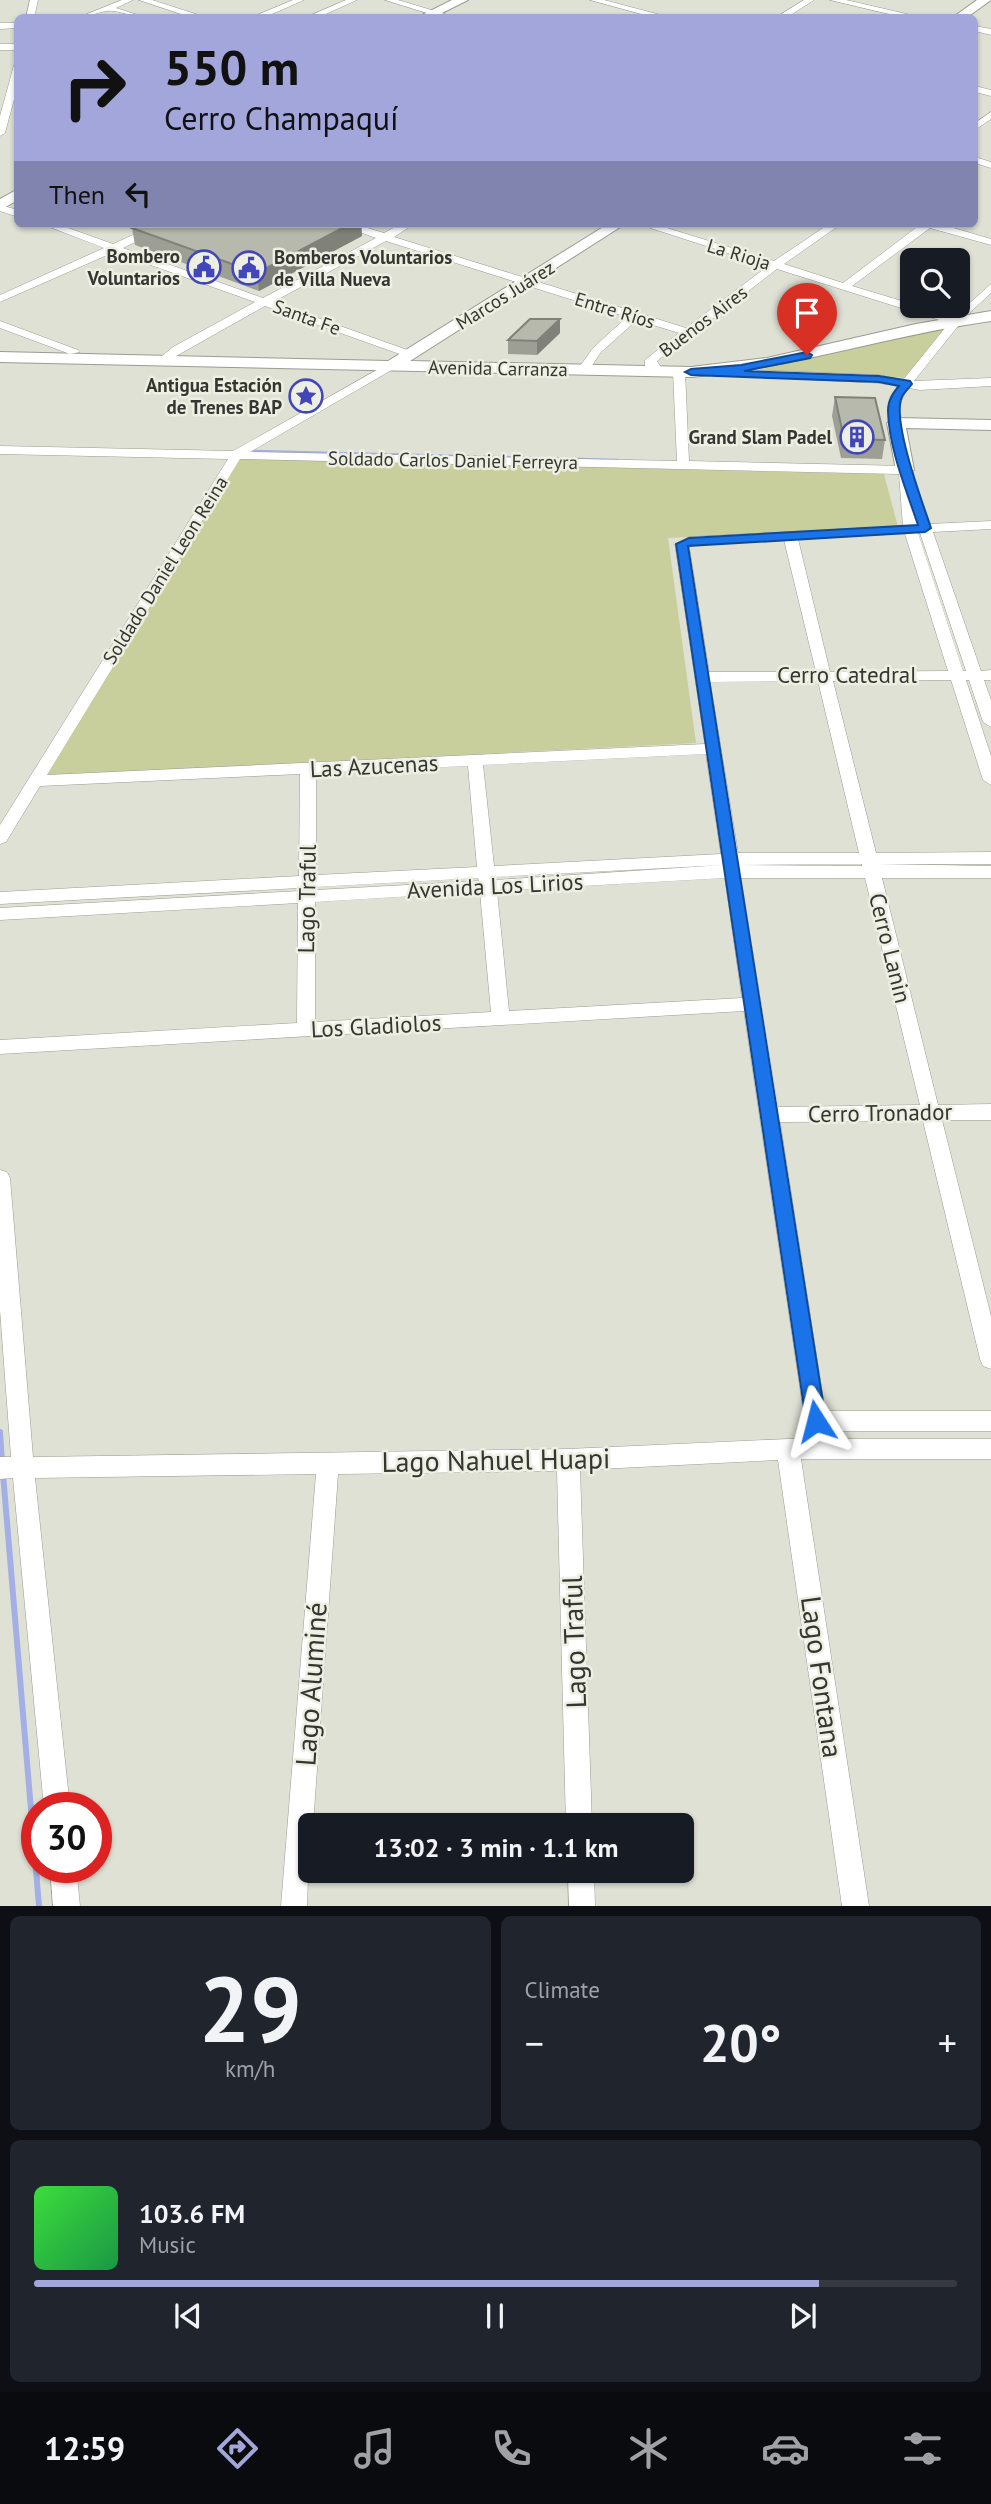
<!DOCTYPE html>
<meta charset="utf-8">
<style>
body{margin:0;font-family:"PT Sans",sans-serif;background:#20242c;color:#f1f3f6;height:100vh;display:flex;flex-direction:column;font-size:26px;white-space:nowrap}
*{box-sizing:border-box;margin:0}
p{font-size:23px;color:#9ea1a6}
.icon{flex:none;width:38px;height:38px;fill:none;stroke:currentColor;stroke-width:2;stroke-linecap:round;stroke-linejoin:round}
.map{position:relative;height:1906px;overflow:hidden}
.sheet{display:flex;flex-direction:column;gap:10px;padding:10px;background:#0d0f14;flex:1}
.sheet>*{flex:none}
.top-card{position:absolute;left:14px;top:14px;width:964px;height:214px;border-radius:10px;box-shadow:0 2px 5px #0004;background:#a2a6db;color:#111;overflow:hidden}
.tools{position:absolute;left:900px;top:248px;display:grid;gap:14px}
.tools a{display:grid;place-items:center;width:70px;height:70px;border-radius:10px;background:#171b24;box-shadow:0 2px 5px #0004;font-size:35px}
.speed{position:absolute;left:21px;top:1792px;display:flex;gap:14px;font-size:35px;font-weight:700;text-align:center}
.speed>*{display:grid;place-content:center;width:91px;height:91px;border-radius:50%;background:#171b24;box-shadow:0 2px 5px #0004;line-height:1}
.speed .limit{border:10px solid #d22;background:#fff;color:#111}
.pin{position:absolute;display:grid;place-items:center;width:60px;height:60px;color:#fff;margin:-72px -30px;border-radius:50% 50% 50% 0;rotate:-45deg;box-shadow:0 0 7px #0007}
.pin .icon{rotate:45deg}
.me{position:absolute;width:77px;margin:-38px;rotate:351deg;stroke-linejoin:round;filter:drop-shadow(0 0 5px #0008)}
.turn{display:flex;align-items:center;gap:24px;height:147px;padding:0 35px;font-size:32px}
.turn .icon{width:91px;height:91px;stroke-width:2.5}
.turn b{display:block;font-size:49px;line-height:60px}
.then{display:flex;align-items:center;height:66px;padding:0 35px;background:#0003;gap:14px;font-size:26px}
.big{font-size:52px;font-weight:600;line-height:1.1}
.sheet .tile{flex:1;display:flex;flex-direction:column;justify-content:center;gap:10px;min-width:0;padding:0 24px;border-radius:10px;background:#20242c}
.sheet .dial{align-items:center;gap:0}
.dial b{font-size:91px;line-height:1}
.song{display:flex;align-items:center;gap:21px}
.cover{width:84px;height:84px;border-radius:10px;background:linear-gradient(135deg,hsl(120 70% 55%),hsl(140 70% 35%))}
.played{height:7px;border-radius:4px;background:linear-gradient(90deg,#a2a6db 85%,#363941 85%)}
.keys{display:flex;justify-content:space-around;direction:ltr}
.heat{display:flex;justify-content:space-between;align-items:center;font-size:38px;direction:ltr}
.sheet .tiles{flex:1;display:grid;gap:10px;grid-template-columns:1fr 1fr}
.tile:last-child{grid-column:span 2}
.trip{position:absolute;left:298px;top:1813px;width:396px;height:70px;border-radius:10px;background:#171b24;box-shadow:0 2px 5px #0004;font-weight:600;line-height:70px;text-align:center}
.dock{display:flex;height:112px;justify-content:space-around;align-items:center;background:#090b0e;color:#9ea1a6}
.dock .icon{width:49px;height:49px}
.dock .on{color:#a2a6db}
.dock b{font-size:32px;color:#f1f3f6}
.map>svg:first-child{display:block}
.green{fill:#c8cf9c}
.lines{fill:none;stroke-linecap:round;stroke-linejoin:round}
.stream-far1{stroke:#a4b0e5;stroke-width:2.5}
.stream{stroke:#a4b0e5;stroke-width:6}
.street-casing{stroke:#9b9c91;stroke-width:1}
.secondary-casing{stroke:#9b9c91;stroke-width:2}
.street{fill:#fff;fill-rule:evenodd}
.secondary{fill:#fff;fill-rule:evenodd}
.wall{fill:#9d9f95}
.shaded-wall{fill:#808279}
.building{fill:#b7b9ad;stroke:#808279;stroke-width:2}
.route{fill:#1a73e8;stroke:#114b97;stroke-width:2}
.labels{text-anchor:middle;stroke-width:5;stroke-linejoin:round;paint-order:stroke}
.far-street-label{font-size:19px;fill:#353631;stroke:#edefe2}
.far-poi-label{font-size:19px;font-weight:bold;fill:#353631;stroke:#edefe2;text-anchor:end}
.street-label{font-size:23px;fill:#353631;stroke:#edefe2}
.near-street-label{font-size:28px;fill:#353631;stroke:#edefe2}
</style>
<div class="map">
<svg width="991" height="1906" viewBox="0 0 991 1906">
<rect width="100%" height="100%" fill="#dfe1d5"/>
<g class="green">
<polygon points="941,327 945,328 906,378 758,370"/>
<polygon points="238,459 884,474 898,527 668,538 696,743 46,776"/>
</g>
<g class="lines">
<polyline class="stream-far1" points="255,451 618,460"/>
<g class="stream">
<polyline points="0,1432 2,1462"/>
<polyline points="3,1474 39,1906"/>
</g>
<defs>
<g id="street">
<polygon points="30,0 38,0 34,18 26,18"/>
<path d="M122 0H133L116 8 147 18C134 18 118 9 106 11 95 13 88 18 77 18Z"/>
<polygon points="139,0 152,0 208,18 193,18"/>
<polygon points="293,0 304,0 263,18 250,18"/>
<polygon points="346,0 357,0 317,18 309,16"/>
<polygon points="385,0 398,0 458,18 443,18"/>
<polygon points="590,0 604,0 672,18 656,18"/>
<polygon points="804,0 814,0 786,18 775,18"/>
<polygon points="830,0 846,0 924,18 906,18"/>
<polygon points="0,23 18,23 18,28 0,29"/>
<polygon points="975,26 991,29 991,35 975,31"/>
<rect x="0" y="44" width="18" height="6"/>
<polygon points="18,63 18,84 5,133 0,136 0,116 14,65"/>
<polygon points="975,86 991,90 991,96 975,92"/>
<polygon points="991,112 991,119 975,130 975,123"/>
<polygon points="975,157 991,162 991,168 975,163"/>
<polygon points="0,205 18,210 18,217 0,211"/>
<path d="M42 224H57L113 244 157 224H171L123 248 263 298 376 238 338 224H354L384 233 401 224H414L394 237 686 328 768 266 638 224H654L774 261 829 224H841L784 264 843 283 921 224H940L991 239V245L930 228 852 286 912 304V306L954 317 991 284V293L966 316 914 381 991 378V386L920 390 909 388C899 400 899 408 902 423L896 427 890 423C887 407 888 398 898 386L879 383 697 374 695 372 701 368 879 375 903 380 949 323 777 269 657 361 664 372 662 374H654L645 366V360L679 333 637 320 601 352 591 367 587 369 581 365 593 348 627 317 386 241 273 302 413 352V356H405L265 306 162 364 156 361 173 347 255 302 114 252 0 302V295L104 248Z"/>
<polygon points="0,321 78,350 80,352 70,354 0,328"/>
<path d="M391 362 395 364V368L250 452 677 461 673 372 679 368 685 372 689 461 905 466 911 470 916 519 922 515 927 516 930 524 991 521V529L933 532 981 671 991 670V680H984L991 700V727L983 722 969 680H966L991 756V785L983 780 951 680 833 681 876 853 991 852V864H878L991 866V878H882L938 1105 991 1104V1120H942L991 1316V1369L983 1366 980 1359 923 1121 780 1122 825 1411H991V1431H816L808 1428 805 1421 744 1011 0 1054V1040L297 1023 298 903 0 920V908L299 891V888L0 904V892L299 876 300 774 40 786 6 842 0 844V825L228 459 0 454V446L233 451ZM240 459 899 474 903 526 689 537 675 544 705 744 47 775ZM918 533H920L966 671H963ZM905 534 948 671 830 672 798 539ZM784 540 816 672H709L689 546ZM818 681 859 853H738L710 682ZM706 754 721 854 494 866 483 765ZM468 766 477 867 316 875V773ZM862 864V866L739 865ZM723 865 495 880V877ZM478 878 479 881 316 890V887ZM725 878 742 998 509 1011 497 891ZM741 878H865L920 1105 778 1107ZM480 892 491 1012 315 1022V902Z"/>
<polygon points="0,1170 7,1172 10,1178 33,1457 568,1449 788,1439 991,1439 991,1459 801,1459 869,1906 842,1906 778,1460 580,1470 592,1825 566,1825 557,1471 338,1474 313,1825 310,1825 307,1906 281,1906 316,1474 35,1478 70,1808 44,1808 13,1478 0,1479 0,1457 11,1457 0,1310"/>
<polygon points="50,1867 76,1867 80,1906 53,1906"/>
<polygon points="568,1871 594,1871 595,1906 569,1906"/>
</g>
<g id="secondary">
<polygon points="452,0 468,0 432,18 416,18"/>
<polygon points="977,0 991,0 966,18 952,18"/>
<polygon points="18,189 18,200 0,210 0,199"/>
<path d="M608 224H625L410 361 691 367 767 358 916 324 991 311V321C890 335 793 368 691 377L0 362V352L388 361Z"/>
<polygon points="896,418 991,420 991,430 906,428 914,470 905,475 896,470 887,423"/>
</g>
</defs>
<use href="#street" class="street-casing"/>
<use href="#secondary" class="secondary-casing"/>
<use href="#street" class="street"/>
<use href="#secondary" class="secondary"/>
</g>
<g class="wall">
<polygon points="140,224 361,224 362,236 259,291 135,245 132,228"/>
<polygon points="560,333 537,355 508,354 508,340"/>
<polygon points="835,397 885,440 882,459 841,458 832,416"/>
</g>
<g class="shaded-wall">
<polygon points="350,224 361,224 362,236 259,291 257,273"/>
<polygon points="560,319 560,333 537,355 537,341"/>
</g>
<g class="building">
<polygon points="140,224 350,224 257,273 132,228"/>
<polygon points="530,319 560,319 537,341 508,340"/>
<polygon points="835,397 875,398 885,440 844,439"/>
</g>
<path class="route" d="M807 352 812 355 810 358 744 371 879 376 910 381 912 384C909 388 904 392 902 397 891 419 923 504 931 528L925 532 688 546 826 1421 823 1428 816 1431 809 1428 806 1421 676 544 689 538 918 525C906 489 889 449 888 411 888 400 893 393 899 386L879 382 691 375 685 372 691 369 741 365Z"/>
<defs>
<symbol id="civic-ring" viewBox="-11 -11 22 22"><circle r="9.5" fill="#edefe2" stroke="#4147bb" stroke-width="1.5"/><path d="M-.6-6.5H3V-4.5H.6V-3L4-1V1h2V6H-6V1h2V-1L-.6-3ZM-1.2 2.5V6h2.4V2.5Z" fill="#4147bb"/></symbol>
<symbol id="sight-ring" viewBox="-11 -11 22 22"><circle r="9.5" fill="#edefe2" stroke="#4147bb" stroke-width="1.5"/><path d="M0-6L1.8-2.2L6-1.7L2.9 1.2L3.7 5.4L0 3.3L-3.7 5.4L-2.9 1.2L-6-1.7L-1.8-2.2Z" fill="#4147bb"/></symbol>
<symbol id="building-ring" viewBox="-11 -11 22 22"><circle r="9.5" fill="#edefe2" stroke="#4147bb" stroke-width="1.5"/><path d="M-4-6H4V6H1V3H-1V6H-4ZM-2.5-4.3h1.7v1.8h-1.7ZM.8-4.3h1.7v1.8H.8ZM-2.5-1h1.7V.8h-1.7ZM.8-1h1.7V.8H.8Z" fill="#4147bb"/></symbol>
</defs>
<g fill-rule="evenodd">
<use href="#civic-ring" x="185" y="248" width="38" height="38"/>
<use href="#civic-ring" x="230" y="249" width="38" height="38"/>
<use href="#sight-ring" x="287" y="377" width="38" height="38"/>
<use href="#building-ring" x="838" y="418" width="38" height="38"/>
</g>
<g class="labels">
<g class="far-street-label">
<text transform="translate(739 254) rotate(17)" y="7">La Rioja</text>
<text transform="translate(505 295) rotate(-32)" y="7">Marcos Juárez</text>
<text transform="translate(615 310) rotate(17)" y="7">Entre Ríos</text>
<text transform="translate(307 317) rotate(20)" y="7">Santa Fe</text>
<text transform="translate(703 321) rotate(-37)" y="7">Buenos Aires</text>
<text transform="translate(498 368) rotate(1)" y="7">Avenida Carranza</text>
<text transform="translate(453 460) rotate(1)" y="7">Soldado Carlos Daniel Ferreyra</text>
<text transform="translate(165 570) rotate(-58)" y="7">Soldado Daniel Leon Reina</text>
</g>
<g class="far-poi-label">
<text x="180" y="263">Bombero<tspan x="180" dy="22">Voluntarios</tspan></text>
<text x="274" y="264" text-anchor="start">Bomberos Voluntarios<tspan x="274" dy="22">de Villa Nueva</tspan></text>
<text x="282" y="392">Antigua Estación<tspan x="282" dy="22">de Trenes BAP</tspan></text>
<text x="832" y="444">Grand Slam Padel</text>
</g>
<g class="street-label">
<text x="847" y="683">Cerro Catedral</text>
<text transform="translate(374 766) rotate(-3)" y="8">Las Azucenas</text>
<text transform="translate(495 886) rotate(-3)" y="8">Avenida Los Lirios</text>
<text transform="translate(307 899) rotate(-89)" y="8">Lago Traful</text>
<text transform="translate(890 948) rotate(76)" y="8">Cerro Lanin</text>
<text transform="translate(376 1026) rotate(-3)" y="8">Los Gladiolos</text>
<text transform="translate(880 1113) rotate(-1)" y="8">Cerro Tronador</text>
</g>
<g class="near-street-label">
<text transform="translate(496 1460) rotate(-1)" y="10">Lago Nahuel Huapi</text>
<text transform="translate(574 1642) rotate(-92)" y="10">Lago Traful</text>
<text transform="translate(822 1677) rotate(82)" y="10">Lago Fontana</text>
<text transform="translate(311 1684) rotate(-86)" y="10">Lago Aluminé</text>
</g>
</g>
</svg>
<div class="tools">
<a><svg class="icon" aria-label="search" viewBox="0 0 24 24"><circle cx="10" cy="10" r="6"/><path d="M15 15l6 6"/></svg></a>
</div>
<div class="speed"><div class="limit">30</div></div>
<div class="pin" style="left:807px;top:355px;background:#d93025"><svg class="icon" aria-label="arrive" viewBox="0 0 24 24"><path d="M6 21V4h12l-3 4 3 4H6"/></svg></div>
<svg class="me" style="left:816px;top:1421px" viewBox="-20 -20 40 40"><path d="M0-17L14 15 0 8-14 15z" fill="#1a73e8" stroke="#fff" stroke-width="4"/></svg>
<div class="trip">13:02 · 3 min · 1.1 km</div>
<div class="top-card">
<div class="turn"><svg class="icon" aria-label="right" viewBox="0 0 24 24"><path d="M7 20v-9h11M14 6l5 5-5 5"/></svg><div><b>550 m</b>Cerro Champaquí</div></div>
<div class="then">Then<svg class="icon" aria-label="left" viewBox="0 0 24 24"><path d="M17 20v-9H6M10 6l-5 5 5 5"/></svg></div>
</div>
</div>
<section class="sheet">
<div class="tiles">
<div class="tile dial"><b>29</b><p>km/h</p></div>
<div class="tile"><p>Climate</p>
<div class="heat"><a>−</a><b class="big">20°</b><a>+</a></div>
</div>
<div class="tile">
<div class="song"><i class="cover"></i><div><b>103.6 FM</b><p>Music</p></div></div>
<div class="played"></div>
<div class="keys"><svg class="icon" aria-label="previous" viewBox="0 0 24 24"><path d="M18 5L8 12l10 7zM5 5v14"/></svg><svg class="icon" aria-label="pause" viewBox="0 0 24 24"><path d="M8 5v14M16 5v14"/></svg><svg class="icon" aria-label="next" viewBox="0 0 24 24"><path d="M6 5l10 7-10 7zM19 5v14"/></svg></div>
</div>
</div>
</section>
<nav class="dock">
<b>12:59</b>
<svg class="icon on" aria-label="directions" viewBox="0 0 24 24"><path d="M12 3l9 9-9 9-9-9zM9 14v-3h6M13 9l2 2-2 2"/></svg>
<svg class="icon" aria-label="music" viewBox="0 0 24 24"><path d="M9 18V5l10-2v13"/><circle cx="6" cy="18" r="3"/><circle cx="16" cy="16" r="3"/></svg>
<svg class="icon" aria-label="phone" viewBox="0 0 24 24"><path d="M5 4h4l2 5-3 2q2 4 5 5l2-3 5 2v4C11 20 4 13 5 4z"/></svg>
<svg class="icon" aria-label="climate" viewBox="0 0 24 24"><path d="M12 3v18M4 7l16 10M4 17L20 7"/></svg>
<svg class="icon" aria-label="car" viewBox="0 0 24 24"><path d="M5 17H2v-5l4-1 3-4h7l3 4 3 1v5h-3M9 17h6M6 11h13"/><circle cx="7" cy="17" r="2"/><circle cx="17" cy="17" r="2"/></svg>
<svg class="icon" aria-label="filters" viewBox="0 0 24 24"><path d="M4 7h16M4 17h16"/><circle cx="9" cy="7" r="2"/><circle cx="15" cy="17" r="2"/></svg>
</nav>
